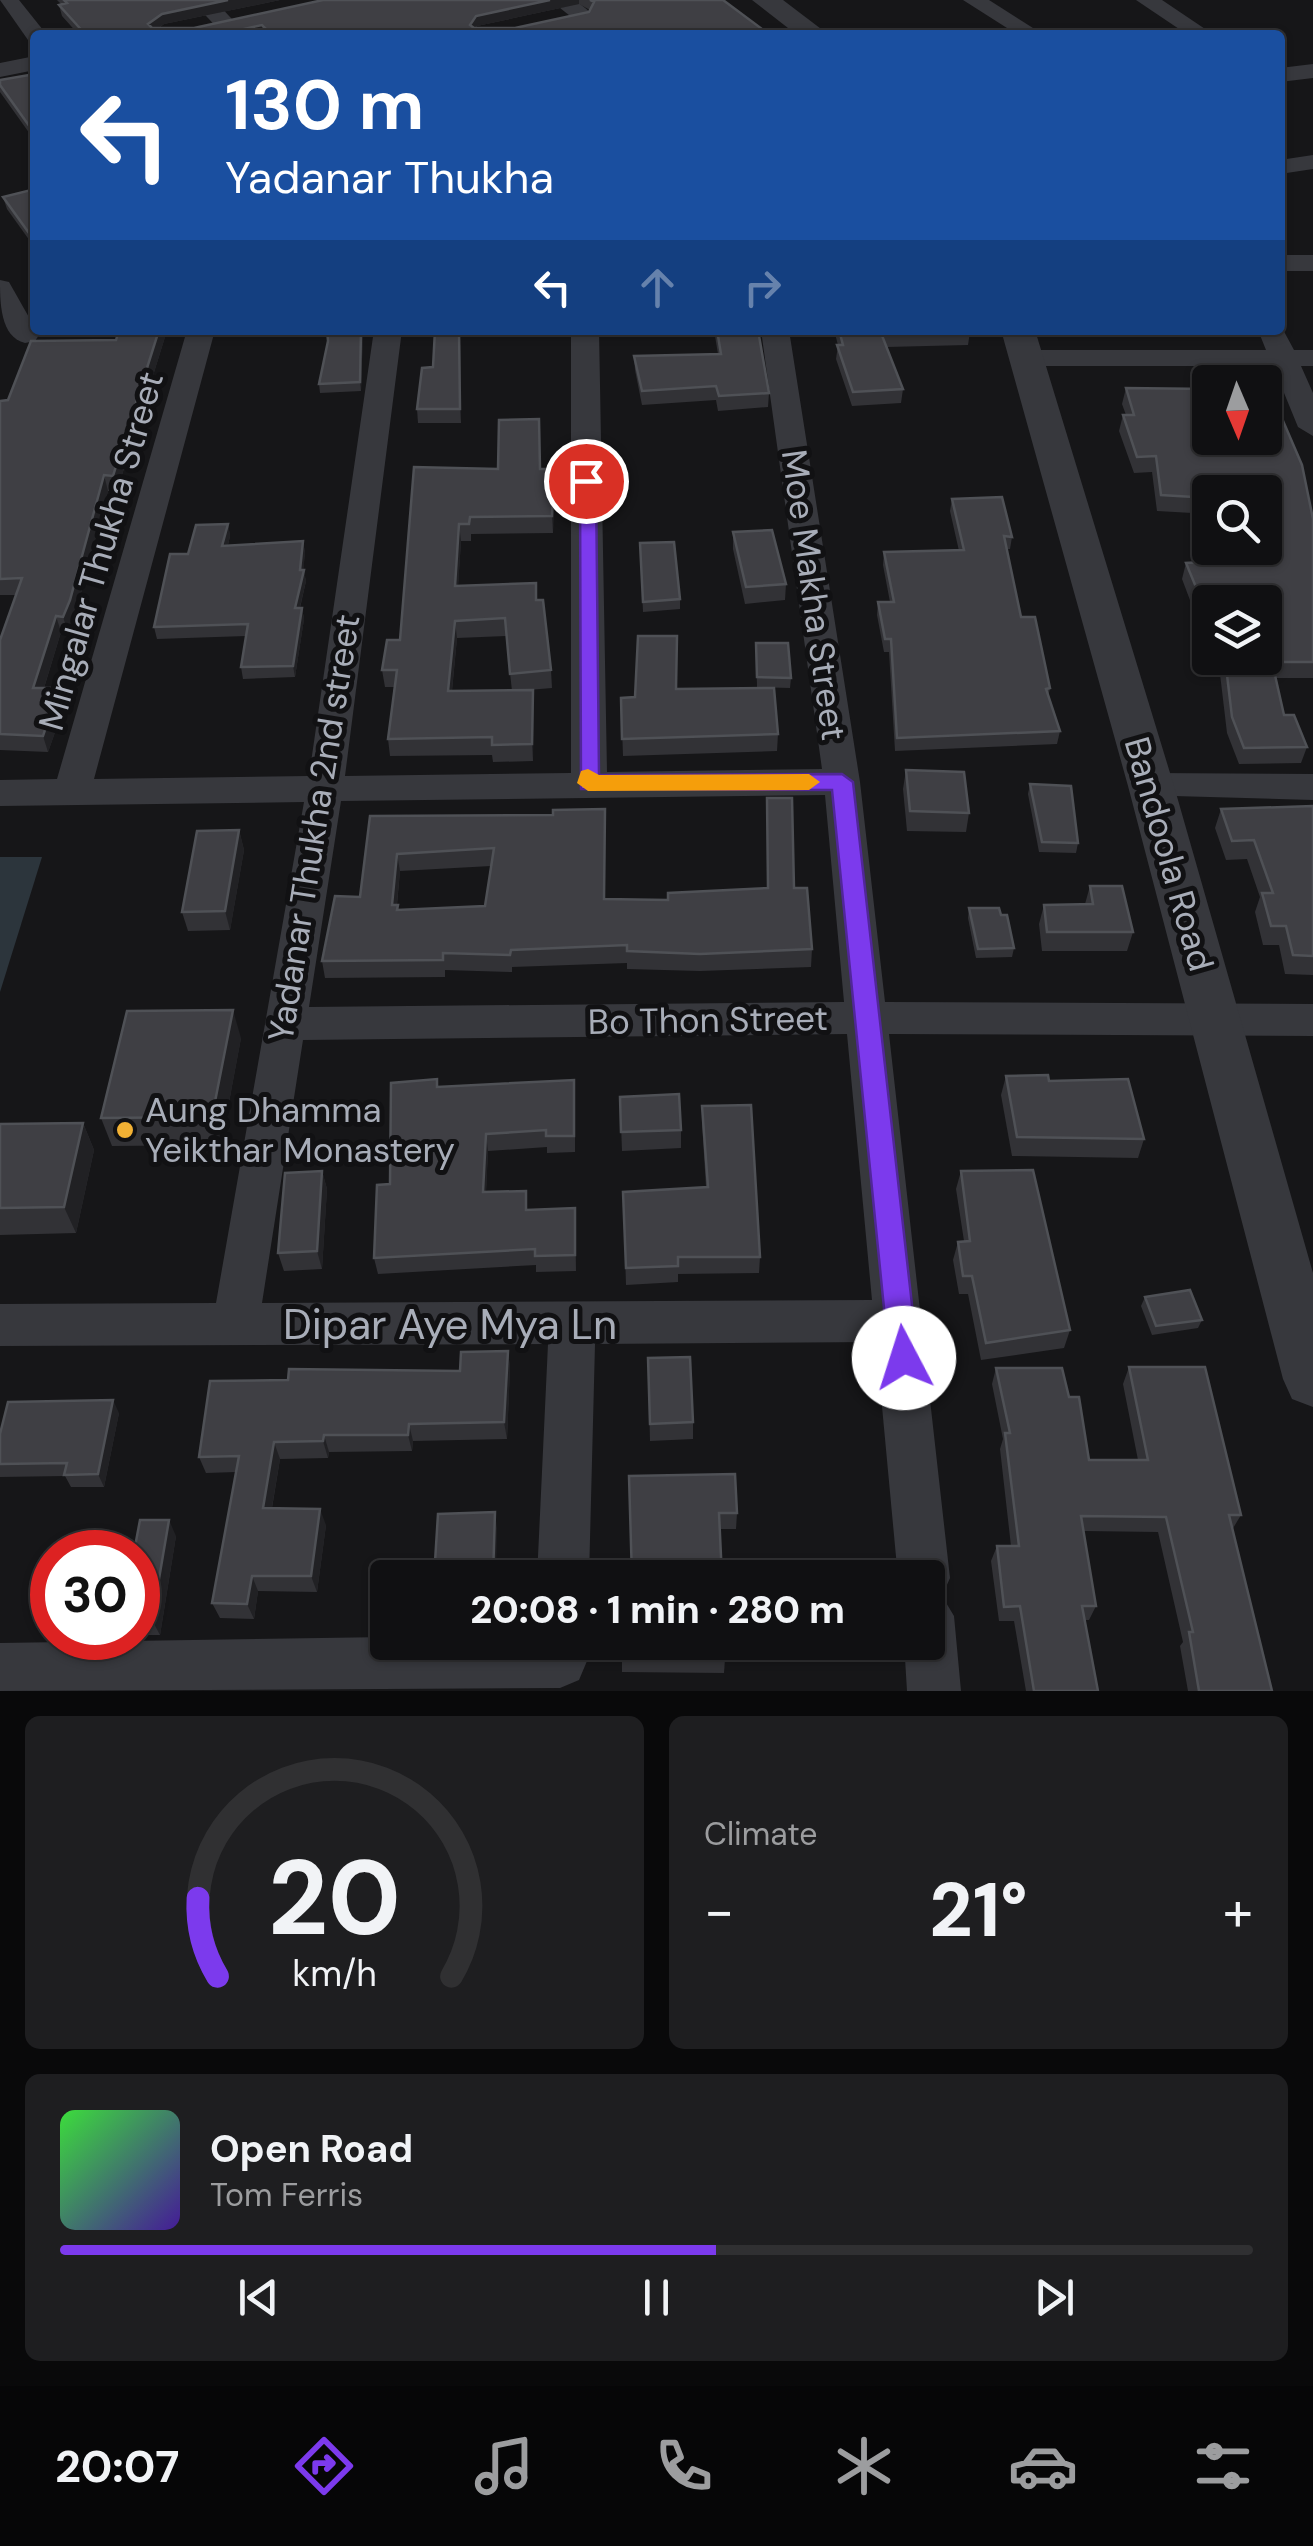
<!DOCTYPE html>
<meta charset="utf-8">
<style>
body{margin:0;font-family:"DM Sans",sans-serif;background:#1e1e20;color:#f1f3f6;height:100vh;display:flex;flex-direction:column;font-size:38px;white-space:nowrap}
*{box-sizing:border-box;margin:0}
p{font-size:32px;color:#9c9d9f}
.icon{flex:none;width:55px;height:55px;fill:none;stroke:currentColor;stroke-width:2;stroke-linecap:round;stroke-linejoin:round}
.map{position:relative;height:1691px;overflow:hidden}
.drawer{display:flex;flex-direction:column;gap:25px;padding:25px;background:#09090a;flex:1}
.drawer>*{flex:none}
.hud{position:absolute;left:30px;top:30px;width:1255px;height:305px;border-radius:10px;box-shadow:0 2px 8px #0004,0 0 0 2px #303032;background:#1a4fa0;color:#fff;overflow:hidden}
.needle{width:65px;rotate:178deg}
.fabs{position:absolute;left:1192px;top:365px;display:grid;gap:20px}
.fabs a{display:grid;place-items:center;width:90px;height:90px;border-radius:10px;background:#101012;box-shadow:0 2px 8px #0004,0 0 0 2px #303032;font-size:50px}
.speed{position:absolute;left:30px;top:1530px;display:flex;gap:20px;font-size:50px;font-weight:700;text-align:center}
.speed>*{display:grid;place-content:center;width:130px;height:130px;border-radius:50%;background:#101012;box-shadow:0 2px 8px #0004,0 0 0 2px #303032;line-height:1}
.speed .limit{border:15px solid #d22;background:#fff;color:#111}
.pin{position:absolute;display:grid;place-items:center;width:85px;height:85px;color:#fff;margin:-42px;border:5px solid #fff;border-radius:50%;box-shadow:0 2px 10px #0007}
.me{position:absolute;width:110px;margin:-55px;rotate:355deg;stroke-linejoin:round;filter:drop-shadow(0 0 8px #0008)}
.turn{display:flex;align-items:center;gap:35px;height:210px;padding:0 30px;font-size:45px}
.turn .icon{width:130px;height:130px;stroke-width:2.5}
.turn b{display:block;font-size:70px;line-height:85px}
.lanes{display:flex;align-items:center;height:95px;padding:0 30px;background:#0003;justify-content:center;gap:50px;direction:ltr}
.lanes .off{opacity:.35}
.big{font-size:75px;font-weight:800;line-height:1.1}
.drawer .tile{flex:1;display:flex;flex-direction:column;justify-content:center;gap:15px;min-width:0;padding:0 35px;border-radius:15px;background:#1e1e20}
.drawer .dial{align-items:center;gap:0}
.dial svg{height:260px;overflow:visible;fill:none;stroke:#303032;stroke-width:7;stroke-linecap:round;text-anchor:middle}
.dial text{fill:#f1f3f6;stroke:none}
.song{display:flex;align-items:center;gap:30px}
.cover{width:120px;height:120px;border-radius:15px;background:linear-gradient(135deg,hsl(120 70% 55%),hsl(260 70% 35%))}
.played{height:10px;border-radius:5px;background:linear-gradient(90deg,#7c3aed 55%,#303032 55%)}
.keys{display:flex;justify-content:space-around;direction:ltr}
.heat{display:flex;justify-content:space-between;align-items:center;font-size:55px;direction:ltr}
.drawer .tiles{flex:1;display:grid;gap:25px;grid-template-columns:1fr 1fr}
.tile:last-child{grid-column:span 2}
.trip{position:absolute;left:370px;top:1560px;width:575px;height:100px;border-radius:10px;background:#101012;box-shadow:0 2px 8px #0004,0 0 0 2px #303032;font-weight:800;line-height:100px;text-align:center}
.menu{display:flex;height:160px;justify-content:space-around;align-items:center;background:#060607;color:#9c9d9f}
.menu .icon{width:70px;height:70px}
.menu .on{color:#7c3aed}
.menu b{font-size:45px;color:#f1f3f6}
.map>svg:first-child{display:block}
.water{fill:#2c353c}
.lines{fill:none;stroke-linecap:round;stroke-linejoin:round}
.minor{fill:#37383d;fill-rule:evenodd}
.tertiary{fill:#37383d;fill-rule:evenodd}
.wall{fill:#323236;fill-rule:evenodd}
.shaded-wall{fill:#212124}
.building{fill:#3f3f44;stroke:#4f5156;stroke-width:2.5;fill-rule:evenodd}
.route{fill:#7c3aed;stroke:#51269a;stroke-width:2.5}
.slow{fill:#f59e0b}
.poi-dot{fill:#f2b134;stroke:#111113;stroke-width:4}
.labels{text-anchor:middle;stroke-width:10;stroke-linejoin:round;paint-order:stroke}
.street-label{font-size:35px;fill:#a8adb8;stroke:#111113}
.poi-label{font-size:35px;fill:#a8adb8;stroke:#111113;text-anchor:start}
.near-street-label{font-size:42px;fill:#a8adb8;stroke:#111113}
</style>
<div class="map">
<svg width="1313" height="1691" viewBox="0 0 1313 1691">
<rect width="100%" height="100%" fill="#161618"/>
<polygon class="water" points="0,857 42,857 0,992"/>
<g class="lines">
<g class="minor">
<polygon points="0,0 19,0 47,35 28,40"/>
<polygon points="191,0 214,0 247,35 224,35"/>
<polygon points="550,0 575,0 619,35 594,35"/>
<polygon points="963,0 989,0 1044,35 1018,35"/>
<polygon points="1136,0 1162,0 1214,35 1188,35"/>
<polygon points="35,56 35,70 0,77 0,63"/>
<polygon points="1313,64 1313,78 1280,82 1280,68"/>
<polygon points="1313,155 1313,169 1280,174 1280,160"/>
<rect x="1280" y="255" width="33" height="16"/>
<path d="M0 280 9 282 39 335 35 341 25 343C0 337 0 302 0 280Z"/>
<polygon points="1280,324 1294,350 1313,350 1313,366 1301,366 1313,393 1313,436 1298,427 1273,366 1024,366 1010,358 1024,350 1266,350 1258,330 1280,330"/>
<path d="M187 330H215L94 779 309 776 374 330H402L345 776 571 773V330H599L607 772 822 769 761 330H789L860 782 885 1002 1313 1004V1036L889 1034 950 1578 942 1596 954 1616 961 1691H907L904 1642H928V1578H898L876 1342 595 1344 589 1578H537L548 1344 0 1346V1304L216 1303 304 802 0 806V780L57 779ZM825 795 844 1002 309 1007 341 801ZM847 1034 872 1300 262 1303 303 1040Z"/>
<polygon points="1151,773 1313,774 1313,800 1138,795 1133,786 1138,777"/>
<polygon points="388,1637 388,1642 579,1642 587,1661 579,1680 560,1688 0,1691 0,1643"/>
</g>
<g class="tertiary">
<polygon points="752,0 783,0 829,35 797,35"/>
<polygon points="1001,330 1035,330 1174,786 1313,1273 1313,1407 1292,1399 1283,1379 1128,786"/>
</g>
</g>
<g class="wall">
<path d="M57 0H280L164 24 159 28H194L323 0H723L770 35H79L62 16 59 5 61 4ZM579 4 590 10 589 12 515 28H476L477 26Z"/>
<polygon points="35,74 35,141 0,92 0,80"/>
<polygon points="35,189 35,248 7,209 3,197"/>
<polygon points="327,330 363,330 361,391 320,393 319,384 328,341"/>
<polygon points="460,330 461,423 418,423 417,409 433,367"/>
<polygon points="714,330 758,330 769,393 768,407 718,411 716,400 642,405 635,370 634,356 718,354"/>
<polygon points="834,330 969,330 970,332 968,345 886,347 903,389 901,403 852,406 836,359 838,345"/>
<polygon points="1172,330 1223,330 1222,336 1175,337"/>
<polygon points="165,337 117,491 108,491 75,616 68,632 61,632 44,688 59,688 65,704 48,752 0,750 0,640 16,595 0,595 0,401 8,400 116,340"/>
<path d="M1262 372 1302 465 1313 519V678H1276L1284 715H1294L1307 747 1301 763 1239 764 1227 733 1220 674H1207L1190 620 1193 608 1182 579 1186 563 1254 560 1250 548H1265V492H1210V514L1157 511 1152 472 1134 473 1119 431 1123 415H1126L1122 404 1126 388 1210 389V388V438H1265V382H1211L1214 374ZM1210 602H1265V658H1210Z"/>
<path d="M414 467 554 469 553 533 471 534V541H461L458 586 536 600 551 670 552 688 516 691 533 690V761L493 762 492 755 390 756 388 739 394 687H385L382 670 400 640ZM506 636 512 691H452L457 638Z"/>
<polygon points="952,499 1012,537 1010,549 1007,549 1021,617 1050,688 1048,697 1060,731 1057,744 895,751 889,652 884,652 877,615 878,602 890,602 883,565 884,552 959,551 950,511"/>
<polygon points="228,524 230,536 228,545 303,541 305,553 303,570 306,581 300,608 302,608 304,619 295,677 243,679 241,667 246,636 157,639 154,627 188,554"/>
<polygon points="733,532 786,584 785,600 745,604 733,549"/>
<polygon points="640,543 680,599 680,609 643,612"/>
<polygon points="756,643 791,678 790,688 757,687"/>
<polygon points="676,689 778,734 777,751 623,756 621,698 635,697"/>
<polygon points="906,770 969,813 966,832 907,831 903,789"/>
<polygon points="1030,784 1078,843 1076,853 1039,852 1028,794"/>
<path d="M767 798 812 949 811 967 700 971 627 969V963L512 967V972L445 970V977L325 978 322 961 360 897 370 816 553 815 605 899 668 900 767 888ZM491 866 485 906 398 910 397 905 400 871Z"/>
<polygon points="1313,806 1313,975 1285,974 1279,945 1263,945 1255,912 1260,897 1247,859 1226,860 1215,828 1221,809"/>
<polygon points="239,830 244,850 230,930 188,931 182,912"/>
<polygon points="1090,886 1133,932 1127,951 1042,951 1039,924 1044,905 1085,904"/>
<polygon points="969,908 1001,915 1014,948 1012,957 976,958 968,918"/>
<polygon points="241,1038 221,1145 112,1146 101,1118"/>
<polygon points="1006,1076 1049,1081 1144,1139 1138,1158 1012,1156 1001,1095"/>
<polygon points="437,1079 438,1087 575,1097 575,1152 547,1153 547,1147 488,1151 486,1192 528,1210 575,1208 576,1271 536,1272 536,1265 378,1274 374,1258 390,1184"/>
<polygon points="620,1097 681,1130 681,1148 622,1151"/>
<polygon points="702,1106 760,1257 759,1273 678,1274 678,1282 626,1285 623,1192 706,1187 702,1123"/>
<polygon points="83,1123 94,1150 76,1233 0,1235 0,1124"/>
<polygon points="322,1171 327,1189 322,1269 284,1271 278,1253"/>
<polygon points="961,1171 1070,1330 1064,1348 981,1360 968,1294 959,1294 953,1260 958,1242 964,1241 956,1189"/>
<polygon points="1145,1297 1202,1320 1198,1328 1152,1335 1141,1306"/>
<polygon points="508,1351 510,1368 507,1439 413,1441 412,1451 329,1452 328,1458 280,1459 272,1508 326,1525 317,1592 258,1591 254,1619 220,1618 212,1603 236,1472 206,1473 199,1457 288,1380 460,1371"/>
<polygon points="648,1358 693,1422 693,1439 650,1441"/>
<polygon points="1129,1367 1241,1515 1232,1530 1272,1691 1188,1691 1180,1646 1183,1642 1158,1532 1084,1531 1096,1606 1089,1620 1085,1620 1098,1691 1026,1691 1014,1621 999,1621 991,1561 997,1546 1011,1546 1000,1449 1003,1439 992,1384 996,1368 1069,1397 1089,1460 1138,1460 1123,1384"/>
<polygon points="119,1413 104,1487 71,1487 65,1476 0,1477 0,1434"/>
<polygon points="629,1476 737,1513 736,1529 720,1529"/>
<polygon points="176,1536 160,1635 138,1635 138,1552"/>
<polygon points="622,1642 725,1659 724,1673 622,1672"/>
</g>
<g class="shaded-wall">
<polygon points="228,0 280,0 164,24 150,34 148,24 162,14"/>
<polygon points="550,0 579,0 579,4 477,26 471,35 470,25 476,16"/>
<polygon points="262,25 263,35 218,35"/>
<polygon points="159,330 164,330 165,337 117,491 113,476"/>
<polygon points="361,330 363,330 361,391 360,382"/>
<polygon points="459,330 460,330 461,423 460,409"/>
<polygon points="554,469 555,486 553,533 552,516"/>
<polygon points="104,475 108,491 75,616 68,632 63,617"/>
<polygon points="228,524 230,536 225,557 222,546"/>
<polygon points="459,524 461,541 457,603 455,586"/>
<polygon points="303,541 305,553 303,574 304,570 306,581 297,619 295,608"/>
<polygon points="302,608 304,619 295,677 293,666"/>
<polygon points="56,616 61,632 39,704 33,688"/>
<polygon points="455,621 457,638 450,709 448,691"/>
<polygon points="59,688 65,704 48,752 43,736"/>
<polygon points="533,690 534,708 533,761 532,744"/>
<polygon points="239,830 244,850 230,930 225,911"/>
<polygon points="397,854 400,871 395,922 392,905"/>
<polygon points="233,1010 241,1038 221,1145 212,1117"/>
<polygon points="83,1123 94,1150 76,1233 64,1207"/>
<polygon points="486,1134 488,1151 485,1209 483,1192"/>
<polygon points="322,1171 327,1189 322,1269 317,1251"/>
<polygon points="508,1351 510,1368 507,1439 504,1422"/>
<polygon points="113,1400 119,1413 104,1487 98,1474"/>
<polygon points="409,1424 413,1441 412,1451 408,1435"/>
<polygon points="324,1435 329,1452 328,1458 323,1441"/>
<polygon points="274,1442 280,1459 269,1524 263,1508"/>
<polygon points="320,1509 326,1525 317,1592 311,1576"/>
<polygon points="495,1512 497,1528 496,1578 493,1578"/>
<polygon points="169,1520 176,1536 160,1635 152,1620"/>
<polygon points="252,1576 258,1591 254,1619 247,1604"/>
</g>
<g class="building">
<polygon points="64,0 228,0 162,14 148,24 152,28 194,28 323,0 550,0 476,16 470,25 474,28 515,28 589,12 594,2 590,0 723,0 770,35 407,35 403,31 390,35 272,35 262,25 218,35 86,35 59,5 67,3"/>
<polygon points="35,74 35,134 0,85 0,80"/>
<polygon points="35,189 35,239 34,240 3,197"/>
<polygon points="119,330 159,330 113,476 104,475 70,600 63,617 56,616 33,688 59,688 43,736 0,734 0,640 22,578 0,579 0,401 8,400 31,341 116,340"/>
<polygon points="327,330 361,330 360,382 319,384 328,341"/>
<polygon points="435,330 459,330 460,409 417,409 422,368 433,367"/>
<polygon points="717,330 758,330 769,393 719,396 716,386 642,391 634,356 721,354"/>
<polygon points="839,330 969,330 970,332 881,333 903,389 853,392 837,345 843,345"/>
<polygon points="1262,372 1302,465 1313,519 1313,662 1272,662 1284,715 1294,715 1307,747 1244,748 1232,717 1225,658 1211,658 1265,658 1265,602 1210,602 1210,653 1195,604 1203,604 1186,563 1265,559 1260,548 1265,548 1265,492 1210,492 1210,498 1161,495 1156,456 1137,457 1123,415 1134,415 1126,388 1210,389 1210,438 1265,438 1265,382 1218,382 1214,374"/>
<polygon points="539,419 540,469 554,469 552,516 470,517 469,524 459,524 455,586 536,583 536,600 543,600 551,670 510,674 505,618 455,621 448,691 533,690 532,744 492,745 492,737 388,739 397,670 382,670 387,640 400,640 414,467 498,469 499,420"/>
<polygon points="1002,497 1012,537 1004,536 1021,617 1035,617 1050,688 1046,689 1060,731 897,738 891,639 885,639 878,602 894,602 884,552 964,550 952,499"/>
<polygon points="228,524 222,546 303,541 300,570 304,570 295,608 302,608 293,666 241,667 248,624 154,627 170,554 188,554 196,525"/>
<polygon points="772,530 786,584 746,587 733,532"/>
<polygon points="674,542 680,599 643,602 640,543"/>
<polygon points="638,636 677,636 676,689 774,688 778,734 622,739 621,698 635,697"/>
<polygon points="756,643 788,643 791,678 757,677"/>
<polygon points="906,770 964,772 969,813 910,811"/>
<polygon points="1030,784 1071,786 1078,843 1042,842"/>
<path d="M767 798H792L794 888H807L812 949 700 954 627 951V945L511 950 510 955 443 953V960L322 961 335 896 360 897 370 816 553 815V810L605 809 604 899 668 900V893L768 888ZM494 848 485 906 397 910 398 905H392L397 854Z"/>
<polygon points="1313,806 1313,956 1293,955 1286,926 1271,926 1262,893 1273,893 1254,840 1232,841 1221,809"/>
<polygon points="239,830 225,911 182,912 197,831"/>
<polygon points="1090,886 1122,886 1133,932 1047,932 1044,905 1093,904"/>
<polygon points="969,908 999,908 1001,915 1007,915 1014,948 978,949"/>
<polygon points="233,1010 212,1117 101,1118 127,1011"/>
<polygon points="1048,1075 1049,1081 1128,1079 1144,1139 1017,1137 1006,1076"/>
<polygon points="437,1079 437,1087 574,1080 574,1136 546,1136 546,1130 486,1134 483,1192 526,1191 526,1210 575,1208 575,1255 535,1256 535,1249 374,1258 377,1185 390,1184 391,1083"/>
<polygon points="679,1094 681,1130 621,1132 620,1097"/>
<polygon points="751,1105 760,1257 678,1257 678,1266 626,1268 623,1192 708,1187 702,1106"/>
<polygon points="83,1123 64,1207 0,1208 0,1124"/>
<polygon points="1033,1170 1070,1330 986,1343 972,1276 963,1276 958,1242 970,1241 961,1171"/>
<polygon points="322,1171 317,1251 278,1253 285,1173"/>
<polygon points="1190,1290 1202,1320 1156,1326 1145,1297"/>
<polygon points="508,1351 504,1422 409,1424 408,1435 324,1435 323,1441 274,1442 263,1508 320,1509 311,1576 252,1576 247,1604 212,1603 239,1456 199,1457 210,1381 288,1380 289,1369 460,1371 461,1352"/>
<polygon points="690,1357 693,1422 650,1424 648,1358"/>
<polygon points="1129,1367 1205,1367 1241,1515 1229,1515 1272,1691 1199,1691 1189,1632 1193,1632 1166,1517 1081,1516 1096,1606 1082,1606 1098,1691 1034,1691 1020,1606 1004,1607 997,1546 1019,1546 1005,1433 1010,1433 996,1368 1062,1368 1069,1397 1079,1397 1089,1460 1148,1460"/>
<polygon points="113,1400 98,1474 64,1475 67,1463 0,1464 0,1434 8,1402"/>
<polygon points="735,1474 737,1513 719,1513 722,1578 632,1578 629,1476"/>
<polygon points="495,1512 493,1578 434,1578 438,1514"/>
<polygon points="140,1520 169,1520 152,1620 138,1620 138,1552 134,1552"/>
<polygon points="622,1642 724,1642 725,1659 621,1657"/>
</g>
<polygon class="route" points="580,477 596,481 599,775 842,774 853,782 918,1358 914,1367 904,1371 893,1367 889,1358 832,790 581,789"/>
<polygon class="slow" points="588,769 599,775 809,774 820,782 809,790 588,791 577,783 581,771"/>
<circle class="poi-dot" cx="125" cy="1130" r="10"/>
<g class="labels">
<g class="street-label">
<text transform="translate(101 551) rotate(-74)" y="12">Mingalar Thukha Street</text>
<text transform="translate(814 595) rotate(82)" y="12">Moe Makha Street</text>
<text transform="translate(314 828) rotate(-81)" y="12">Yadanar Thukha 2nd street</text>
<text transform="translate(1169 854) rotate(74)" y="12">Bandoola Road</text>
<text transform="translate(708 1020) rotate(-1)" y="12">Bo Thon Street</text>
</g>
<g class="poi-label">
<text x="145" y="1122">Aung Dhamma<tspan x="145" dy="40">Yeikthar Monastery</tspan></text>
</g>
<g class="near-street-label">
<text x="450" y="1339">Dipar Aye Mya Ln</text>
</g>
</g>
</svg>
<div class="fabs">
<a><svg class="needle" viewBox="-14 -14 28 28"><path d="M0-13l5 13h-10z" fill="#e53935"/><path d="M0 13l5-13h-10z" fill="#9c9d9f"/></svg></a>
<a><svg class="icon" aria-label="search" viewBox="0 0 24 24"><circle cx="10" cy="10" r="6"/><path d="M15 15l6 6"/></svg></a>
<a><svg class="icon" aria-label="layers" viewBox="0 0 24 24"><path d="M12 4l9 5-9 5-9-5zM3 14l9 5 9-5"/></svg></a>
</div>
<div class="speed"><div class="limit">30</div></div>
<div class="pin" style="left:586px;top:481px;background:#d93025"><svg class="icon" aria-label="arrive" viewBox="0 0 24 24"><path d="M6 21V4h12l-3 4 3 4H6"/></svg></div>
<svg class="me" style="left:904px;top:1358px" viewBox="-20 -20 40 40"><circle r="19" fill="#fff"/><path d="M0-13L10 11 0 6-10 11z" fill="#7c3aed"/></svg>
<div class="trip">20:08 · 1 min · 280 m</div>
<div class="hud">
<div class="turn"><svg class="icon" aria-label="left" viewBox="0 0 24 24"><path d="M17 20v-9H6M10 6l-5 5 5 5"/></svg><div><b>130 m</b>Yadanar Thukha</div></div>
<div class="lanes"><svg class="icon" aria-label="left" viewBox="0 0 24 24"><path d="M17 20v-9H6M10 6l-5 5 5 5"/></svg><svg class="icon off" aria-label="ahead" viewBox="0 0 24 24"><path d="M12 20V5M6 11l6-6 6 6"/></svg><svg class="icon off" aria-label="right" viewBox="0 0 24 24"><path d="M7 20v-9h11M14 6l5 5-5 5"/></svg></div>
</div>
</div>
<section class="drawer">
<div class="tiles">
<div class="tile dial"><svg viewBox="0 0 100 80">
<path d="M14 69A42 42 0 1 1 86 69"/>
<path d="M14 69A42 42 0 0 1 8 45" stroke="#7c3aed"/>
<text x="50" y="56" font-size="32" font-weight="700">20</text>
<text x="50" y="72" font-size="11">km/h</text>
</svg></div>
<div class="tile"><p>Climate</p>
<div class="heat"><a>−</a><b class="big">21°</b><a>+</a></div>
</div>
<div class="tile">
<div class="song"><i class="cover"></i><div><b>Open Road</b><p>Tom Ferris</p></div></div>
<div class="played"></div>
<div class="keys"><svg class="icon" aria-label="previous" viewBox="0 0 24 24"><path d="M18 5L8 12l10 7zM5 5v14"/></svg><svg class="icon" aria-label="pause" viewBox="0 0 24 24"><path d="M8 5v14M16 5v14"/></svg><svg class="icon" aria-label="next" viewBox="0 0 24 24"><path d="M6 5l10 7-10 7zM19 5v14"/></svg></div>
</div>
</div>
</section>
<nav class="menu">
<b>20:07</b>
<svg class="icon on" aria-label="directions" viewBox="0 0 24 24"><path d="M12 3l9 9-9 9-9-9zM9 14v-3h6M13 9l2 2-2 2"/></svg>
<svg class="icon" aria-label="music" viewBox="0 0 24 24"><path d="M9 18V5l10-2v13"/><circle cx="6" cy="18" r="3"/><circle cx="16" cy="16" r="3"/></svg>
<svg class="icon" aria-label="phone" viewBox="0 0 24 24"><path d="M5 4h4l2 5-3 2q2 4 5 5l2-3 5 2v4C11 20 4 13 5 4z"/></svg>
<svg class="icon" aria-label="climate" viewBox="0 0 24 24"><path d="M12 3v18M4 7l16 10M4 17L20 7"/></svg>
<svg class="icon" aria-label="car" viewBox="0 0 24 24"><path d="M5 17H2v-5l4-1 3-4h7l3 4 3 1v5h-3M9 17h6M6 11h13"/><circle cx="7" cy="17" r="2"/><circle cx="17" cy="17" r="2"/></svg>
<svg class="icon" aria-label="filters" viewBox="0 0 24 24"><path d="M4 7h16M4 17h16"/><circle cx="9" cy="7" r="2"/><circle cx="15" cy="17" r="2"/></svg>
</nav>
